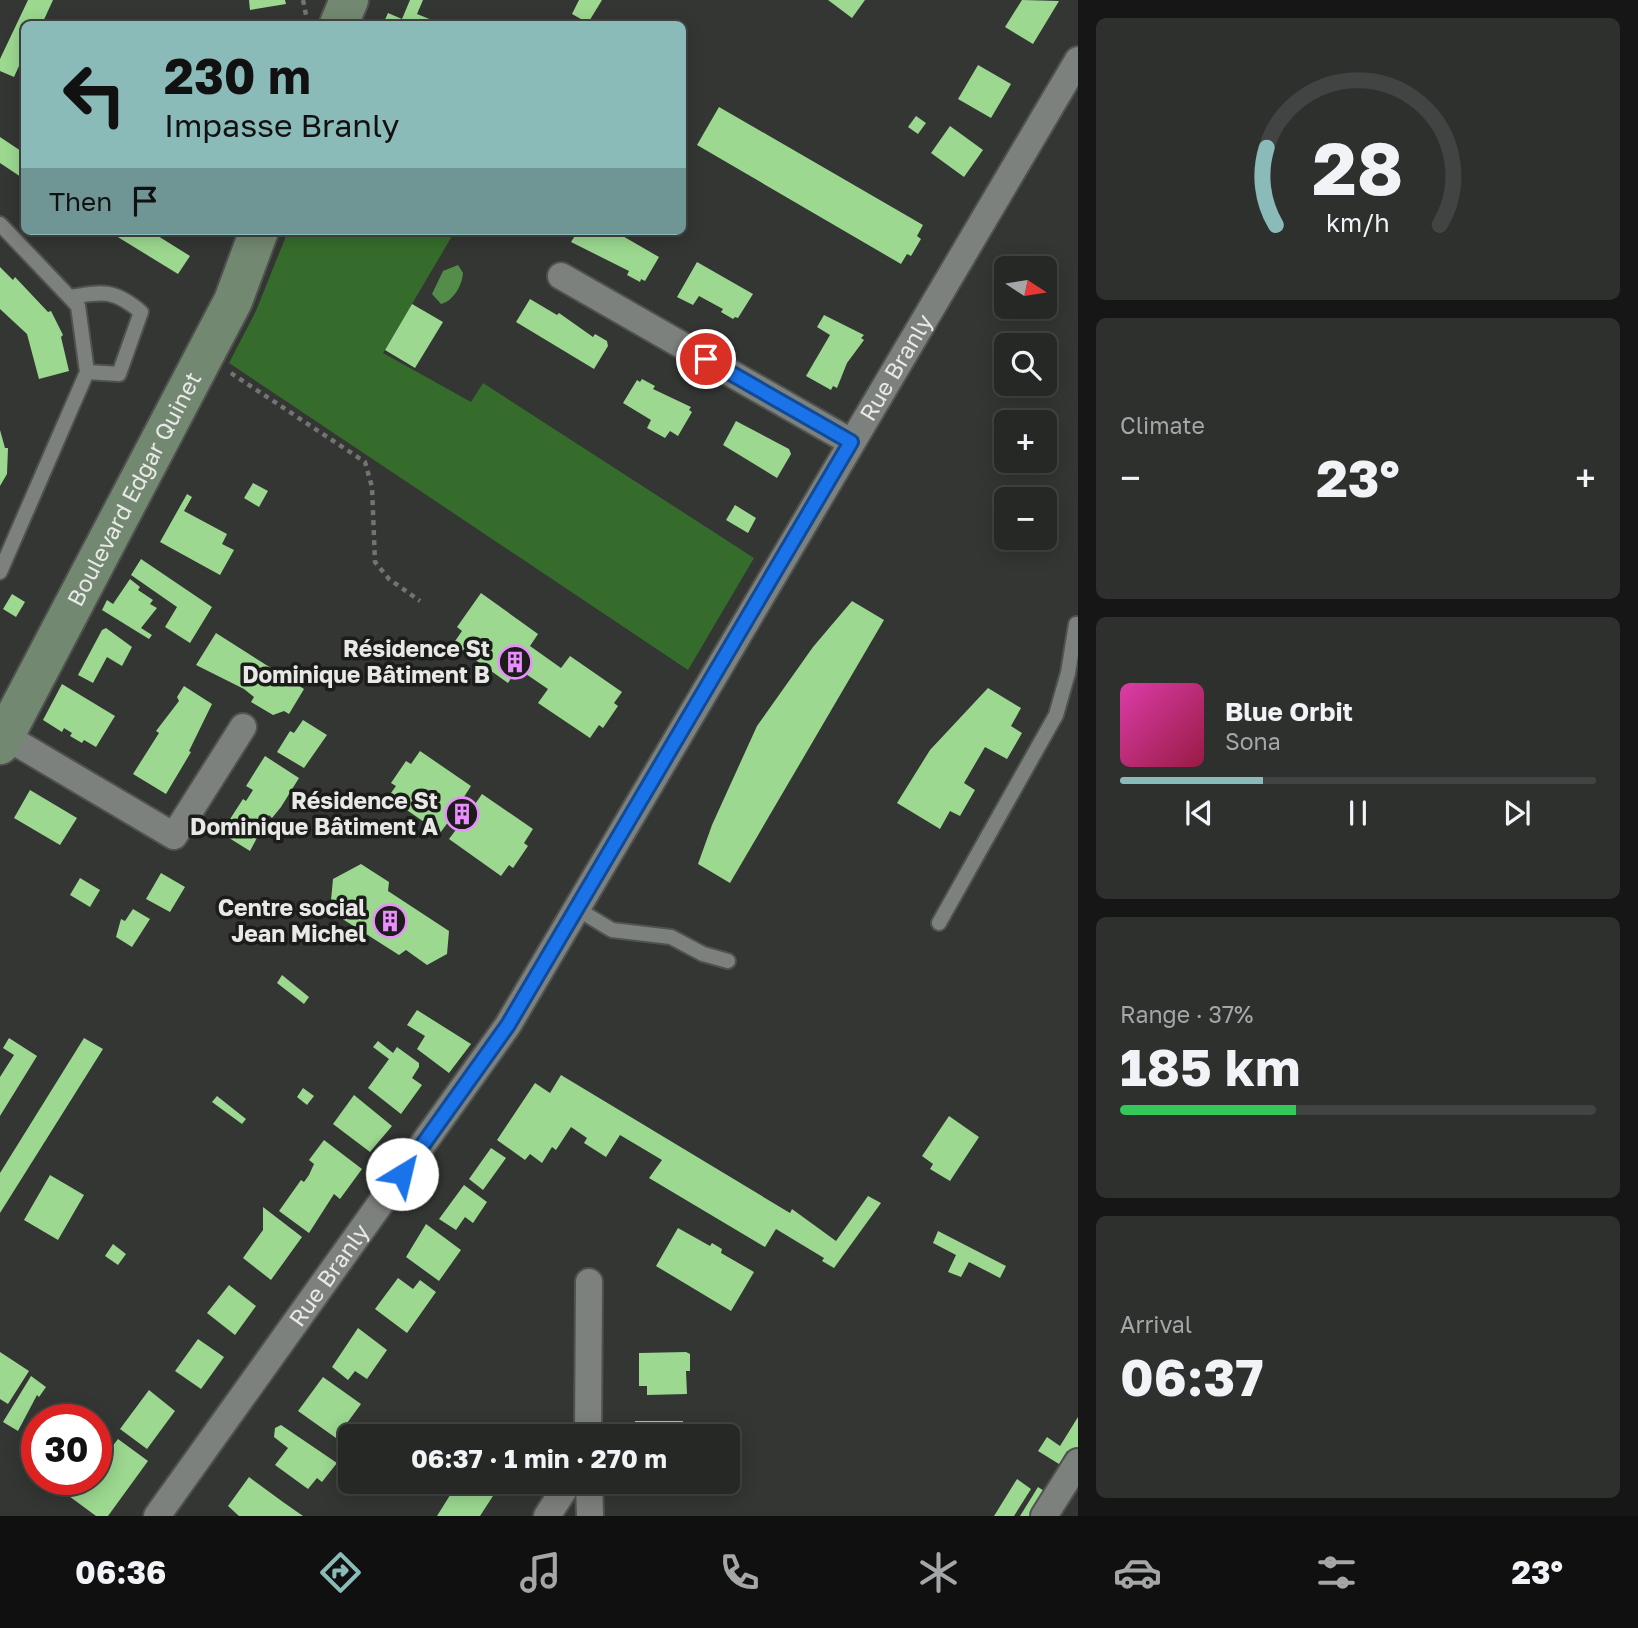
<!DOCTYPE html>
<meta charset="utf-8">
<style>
body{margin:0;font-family:"Golos Text",sans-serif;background:#2e302e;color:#f1f3f6;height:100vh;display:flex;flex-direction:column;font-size:26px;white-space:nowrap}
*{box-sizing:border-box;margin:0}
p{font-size:23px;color:#a4a6a7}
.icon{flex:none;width:38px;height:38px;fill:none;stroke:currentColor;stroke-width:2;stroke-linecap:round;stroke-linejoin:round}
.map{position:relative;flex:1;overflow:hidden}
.side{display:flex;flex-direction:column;gap:18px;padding:18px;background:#151615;width:560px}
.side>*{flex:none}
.top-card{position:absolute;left:21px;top:21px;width:665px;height:214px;border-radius:10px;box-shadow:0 4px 18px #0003,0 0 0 2px #424443;background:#8bbbb9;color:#111;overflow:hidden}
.needle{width:46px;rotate:102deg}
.buttons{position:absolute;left:994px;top:256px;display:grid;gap:14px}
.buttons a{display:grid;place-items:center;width:63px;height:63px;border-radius:10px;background:#262826;box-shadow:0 4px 18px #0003,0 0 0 2px #424443;font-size:35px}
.speed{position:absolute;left:21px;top:1404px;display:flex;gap:14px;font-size:35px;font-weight:700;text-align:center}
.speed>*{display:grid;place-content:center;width:91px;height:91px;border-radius:50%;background:#262826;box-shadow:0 4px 18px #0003,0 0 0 2px #424443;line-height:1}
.speed .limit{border:10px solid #d22;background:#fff;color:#111}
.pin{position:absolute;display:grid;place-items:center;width:60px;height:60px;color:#fff;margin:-30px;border:4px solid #fff;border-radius:50%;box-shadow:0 2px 7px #0007}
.me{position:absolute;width:77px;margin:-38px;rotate:36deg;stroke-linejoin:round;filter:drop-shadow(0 0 5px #0008)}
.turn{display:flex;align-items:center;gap:24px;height:147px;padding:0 28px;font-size:32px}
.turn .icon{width:91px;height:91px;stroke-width:2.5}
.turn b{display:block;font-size:49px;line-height:60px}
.then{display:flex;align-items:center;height:66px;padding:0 28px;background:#0003;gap:14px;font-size:26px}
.big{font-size:52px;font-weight:700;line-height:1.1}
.side .card{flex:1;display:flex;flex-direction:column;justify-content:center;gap:10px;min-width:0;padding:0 24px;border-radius:10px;background:#2e302e}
.side .dial{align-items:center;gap:0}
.dial svg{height:182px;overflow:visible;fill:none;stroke:#424443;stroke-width:7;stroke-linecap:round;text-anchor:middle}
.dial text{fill:#f1f3f6;stroke:none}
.song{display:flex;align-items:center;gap:21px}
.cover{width:84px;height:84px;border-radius:10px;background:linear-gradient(135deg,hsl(320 70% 55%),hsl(340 70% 35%))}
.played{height:7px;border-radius:4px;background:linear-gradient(90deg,#8bbbb9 30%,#424443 30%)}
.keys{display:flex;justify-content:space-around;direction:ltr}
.heat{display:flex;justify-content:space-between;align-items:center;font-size:38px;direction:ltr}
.charge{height:10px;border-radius:5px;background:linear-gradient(90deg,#34c759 37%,#424443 0)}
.trip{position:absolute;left:338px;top:1424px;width:402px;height:70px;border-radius:10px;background:#262826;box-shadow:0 4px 18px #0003,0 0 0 2px #424443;font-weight:700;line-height:70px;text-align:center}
.menu{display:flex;height:112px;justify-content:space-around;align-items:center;background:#0f100f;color:#a4a6a7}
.menu .icon{width:49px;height:49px}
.menu .active{color:#8bbbb9}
.menu b{font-size:32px;color:#f1f3f6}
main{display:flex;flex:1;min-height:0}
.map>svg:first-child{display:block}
.green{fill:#356c2b}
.water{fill:#548d49}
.building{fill:#9cd890}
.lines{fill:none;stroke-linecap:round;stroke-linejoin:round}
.lane-casing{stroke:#50524f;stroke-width:18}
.street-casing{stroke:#50524f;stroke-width:30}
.secondary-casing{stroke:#50524f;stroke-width:42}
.path{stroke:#727472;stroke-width:4.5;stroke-dasharray:5 5;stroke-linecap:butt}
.lane{stroke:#7d817d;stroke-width:14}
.street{stroke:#7d817d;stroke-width:26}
.secondary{stroke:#738870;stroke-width:38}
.route-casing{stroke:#114b97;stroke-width:18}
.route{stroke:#1a73e8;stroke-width:12}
.labels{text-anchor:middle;stroke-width:7;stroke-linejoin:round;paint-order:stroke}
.street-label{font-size:23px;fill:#e8e9e7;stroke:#1c1d1b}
.poi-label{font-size:23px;font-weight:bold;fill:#e8e9e7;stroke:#1c1d1b;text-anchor:end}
</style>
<main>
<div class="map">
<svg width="1078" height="1516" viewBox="0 0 1078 1516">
<rect width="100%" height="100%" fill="#333633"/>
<polygon class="green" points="288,231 455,231 383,353 471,402 483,383 754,558 688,670 229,363 256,311"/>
<path class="water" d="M458 265 463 273C462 286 453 301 441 304L432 294 443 271Z"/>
<g class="building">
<polygon points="28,0 53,0 42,24 24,24 24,55 14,77 0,71 0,59"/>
<polygon points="249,0 285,0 286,4 250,10"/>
<polygon points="410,0 423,0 417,14 442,24 383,24 388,13 402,19"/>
<polygon points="579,0 602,0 588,23 572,14"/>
<polygon points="828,0 865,0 852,18"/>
<polygon points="1022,0 1059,1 1033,44 1005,27"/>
<polygon points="978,65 1011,84 991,118 958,99"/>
<polygon points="719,107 923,225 917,236 921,239 911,256 907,254 901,264 697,145"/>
<polygon points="916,116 926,123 918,134 908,127"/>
<polygon points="950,126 983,150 964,177 931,153"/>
<polygon points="0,137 24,153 24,179 0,163"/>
<polygon points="108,231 150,231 190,256 178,274"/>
<polygon points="578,231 614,231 659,257 645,281 641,279 640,282 627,275 629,271 571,242"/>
<polygon points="697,262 753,294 738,318 735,317 733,319 721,312 723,309 699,296 693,305 677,297"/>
<polygon points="0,267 13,280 15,277 48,312 51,311 63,335 61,337 69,371 39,379 27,334 0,309"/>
<polygon points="530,299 557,315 559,313 593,337 595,334 607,341 608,346 594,369 516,322"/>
<polygon points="412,304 443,322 415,368 385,350"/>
<polygon points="824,315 864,335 861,338 864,340 847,363 837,388 833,386 831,390 806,376 830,335 817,327"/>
<polygon points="642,379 655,386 653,389 691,407 689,410 692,412 678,436 670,431 665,438 647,428 651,420 623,403 637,380 640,382"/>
<polygon points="736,421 789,449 791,454 777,478 723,445"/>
<polygon points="0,430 5,448 8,448 7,474 0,486"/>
<polygon points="253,483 268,491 259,507 244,498"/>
<polygon points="187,494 192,497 184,511 227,534 222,544 234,550 220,575 160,542"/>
<polygon points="735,505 756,518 748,533 726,520"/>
<polygon points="141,559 212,607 190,643 165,627 177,607 131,575"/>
<polygon points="130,579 140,587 138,590 153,600 150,604 157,608 141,628 152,635 149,639 102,610 107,600 113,604"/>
<polygon points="481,593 538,634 530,646 561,668 570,656 622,692 614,703 618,706 603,728 599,725 590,738 538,703 548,689 523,672 517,669 508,683 453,644 462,631 457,627"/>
<polygon points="12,594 25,602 16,617 3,609"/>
<polygon points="852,601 884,620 730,883 698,864 712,825 757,726 813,647"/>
<polygon points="106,628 132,647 122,666 107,657 93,683 78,675 102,630"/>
<polygon points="216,633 304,689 289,714 284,711 273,715 251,702 254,697 244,689 196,665"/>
<polygon points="62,684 115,716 96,747 84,740 82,743 70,736 72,733 64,728 62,732 43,720"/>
<polygon points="184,686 212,704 189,751 191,752 166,794 133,774 159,733 156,731 179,701 177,697"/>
<polygon points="988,688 1021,708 1011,726 1022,733 1007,759 985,747 964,783 975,790 960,816 950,811 940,829 897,803 930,750"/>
<polygon points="303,720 327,735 304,768 277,752 290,731 294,733"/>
<polygon points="420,751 471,786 462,800 473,807 482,794 533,829 524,843 528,846 513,868 509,865 501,876 449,839 458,827 449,821 440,833 388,797 396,786 391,783 406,761 411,764"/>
<polygon points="265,756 299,778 281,807 272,818 269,815 250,851 221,833 243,799 246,801 253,790 246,786"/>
<polygon points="30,790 77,818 60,845 14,818"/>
<polygon points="361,864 389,882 388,891 449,931 447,954 427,965 406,950 399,955 330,911 333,879"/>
<polygon points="161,873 185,887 170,912 146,899"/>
<polygon points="80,878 100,890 90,907 70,895"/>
<polygon points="133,909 150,919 132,947 116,937 121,919 125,921"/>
<polygon points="282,975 309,997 304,1004 277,983"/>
<polygon points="417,1010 471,1044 449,1073 417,1049 425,1036 407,1025"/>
<polygon points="9,1038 37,1056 0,1116 0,1077 14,1055 3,1048"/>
<polygon points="84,1038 103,1049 0,1213 0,1173"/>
<polygon points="378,1041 393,1053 397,1047 419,1063 419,1067 412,1078 422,1085 401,1114 368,1088 389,1059 373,1047"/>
<polygon points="561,1075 790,1213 792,1209 836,1241 868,1196 881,1203 834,1268 822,1261 824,1258 776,1229 765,1247 649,1178 662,1160 620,1135 606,1157 584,1143 587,1138 571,1127 556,1150 552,1147 542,1163 530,1154 525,1160 497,1140 535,1083 550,1093"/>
<polygon points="303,1088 314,1096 307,1105 297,1097"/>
<polygon points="354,1095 392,1126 370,1152 333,1124"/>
<polygon points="217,1096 246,1119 242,1124 212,1102"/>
<polygon points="949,1116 979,1137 950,1181 930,1169 933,1164 922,1156"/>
<polygon points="324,1140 362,1169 340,1199 334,1194 309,1233 279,1211 301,1180 304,1182 309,1175 314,1164 309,1160"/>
<polygon points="491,1148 506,1158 483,1190 469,1179"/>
<polygon points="50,1175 84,1195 58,1240 24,1220"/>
<polygon points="464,1185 487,1202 473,1223 465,1217 456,1230 439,1219"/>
<polygon points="263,1207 302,1237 271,1280 243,1258 263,1230"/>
<polygon points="426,1224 461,1250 439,1281 406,1257"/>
<polygon points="678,1228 710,1246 712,1243 722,1249 721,1253 754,1272 731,1311 656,1266"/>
<polygon points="938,1231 1006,1266 1000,1278 969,1262 961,1277 948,1272 956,1255 933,1243"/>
<polygon points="113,1244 126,1254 118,1265 105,1256"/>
<polygon points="398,1278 413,1289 420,1280 436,1292 407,1333 375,1309"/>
<polygon points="229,1285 256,1306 235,1335 207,1313"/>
<polygon points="358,1328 387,1350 367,1379 355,1371 348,1380 332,1367"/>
<polygon points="198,1339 224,1357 201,1389 175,1371"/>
<polygon points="0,1352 29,1371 8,1404 0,1399"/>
<polygon points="686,1352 690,1354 690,1371 686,1371 687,1394 647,1395 647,1386 639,1386 639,1353"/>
<polygon points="31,1376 46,1387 39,1397 37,1395 18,1431 3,1422"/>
<polygon points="323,1377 361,1404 336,1438 298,1411"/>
<polygon points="149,1390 175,1411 147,1449 120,1429"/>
<polygon points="1078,1417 1078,1451 1074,1456 1067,1451 1059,1464 1038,1451 1047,1437 1060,1446"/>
<polygon points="635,1421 683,1421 684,1437 635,1437"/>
<polygon points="281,1425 337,1463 322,1482 317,1478 308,1489 275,1465 288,1448 274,1437 275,1428"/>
<polygon points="118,1439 148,1461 108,1516 96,1516 50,1482 52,1479 96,1479 96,1468"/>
<polygon points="249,1477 283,1502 303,1516 239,1516 228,1506"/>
<polygon points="1017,1479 1031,1489 1014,1516 994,1516"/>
<polygon points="454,1482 502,1482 480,1516 437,1516 452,1492 449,1490"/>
<polygon points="1038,1487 1049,1494 1035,1516 1020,1516"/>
</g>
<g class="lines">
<defs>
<g id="lane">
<polyline points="0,224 78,306 87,372 0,572"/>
<path d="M71 297C104 291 115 290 141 312L119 374 87 372"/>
<polyline points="577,909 612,930 671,937 703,954 728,961"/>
<polyline points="939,923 1056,715 1068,673 1076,624"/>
</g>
<g id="street">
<polyline points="561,276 851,442"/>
<polyline points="5,736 174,836 243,727"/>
<polyline points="588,1437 589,1282"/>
<polyline points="589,1482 590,1516"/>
<path id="s1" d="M157 1516 508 1025 1078 60"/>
<polyline points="547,1516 569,1482"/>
<polyline points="1044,1516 1078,1462"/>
</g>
<g id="secondary">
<polyline points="339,24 349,0"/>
<path id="s2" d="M0 745 233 301 259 231"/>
</g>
</defs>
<use href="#lane" class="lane-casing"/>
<use href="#street" class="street-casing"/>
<use href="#secondary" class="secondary-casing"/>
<g class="path">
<polyline points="303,0 307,20"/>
<polyline points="231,373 365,462 372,487 375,562 389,579 420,601"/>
</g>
<use href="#lane" class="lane"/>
<use href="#street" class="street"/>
<use href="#secondary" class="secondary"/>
</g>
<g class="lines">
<defs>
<polyline id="route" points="402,1174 508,1025 851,442 706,359"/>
</defs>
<use href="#route" class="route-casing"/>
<use href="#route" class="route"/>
</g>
<defs>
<symbol id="building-ring" viewBox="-11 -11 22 22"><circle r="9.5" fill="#1c1d1b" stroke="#ea8dfd" stroke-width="1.5"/><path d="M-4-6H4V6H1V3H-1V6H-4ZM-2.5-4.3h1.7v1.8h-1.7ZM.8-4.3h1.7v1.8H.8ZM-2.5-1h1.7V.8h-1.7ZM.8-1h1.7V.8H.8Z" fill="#ea8dfd"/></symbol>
</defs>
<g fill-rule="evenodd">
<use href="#building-ring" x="496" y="643" width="38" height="38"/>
<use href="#building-ring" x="443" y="795" width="38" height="38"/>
<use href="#building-ring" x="371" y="902" width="38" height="38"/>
</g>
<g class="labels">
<g class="street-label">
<text dy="8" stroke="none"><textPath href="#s1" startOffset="1367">Rue Branly</textPath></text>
<text dy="8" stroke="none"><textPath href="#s2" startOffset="289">Boulevard Edgar Quinet</textPath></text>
<text dy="8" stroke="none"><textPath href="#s1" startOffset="296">Rue Branly</textPath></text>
</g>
<g class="poi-label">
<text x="490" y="657">Résidence St<tspan x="490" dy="26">Dominique Bâtiment B</tspan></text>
<text x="438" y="809">Résidence St<tspan x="438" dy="26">Dominique Bâtiment A</tspan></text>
<text x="366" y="916">Centre social<tspan x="366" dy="26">Jean Michel</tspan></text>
</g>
</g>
</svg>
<div class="buttons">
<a><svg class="needle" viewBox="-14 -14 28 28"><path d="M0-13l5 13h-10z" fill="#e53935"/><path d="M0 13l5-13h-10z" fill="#a4a6a7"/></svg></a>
<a><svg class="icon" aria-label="search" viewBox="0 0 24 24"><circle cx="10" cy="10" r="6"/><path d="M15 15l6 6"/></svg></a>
<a>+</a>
<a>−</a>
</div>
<div class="speed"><div class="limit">30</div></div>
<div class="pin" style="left:706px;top:359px;background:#d93025"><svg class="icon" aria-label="arrive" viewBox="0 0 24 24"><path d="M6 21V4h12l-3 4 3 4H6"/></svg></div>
<svg class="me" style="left:402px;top:1174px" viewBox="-20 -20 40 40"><circle r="19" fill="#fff"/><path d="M0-13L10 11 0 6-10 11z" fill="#1a73e8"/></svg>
<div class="trip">06:37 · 1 min · 270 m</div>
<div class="top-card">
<div class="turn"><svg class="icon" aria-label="left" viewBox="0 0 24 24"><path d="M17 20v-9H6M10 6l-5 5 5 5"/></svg><div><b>230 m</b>Impasse Branly</div></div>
<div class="then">Then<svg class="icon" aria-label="arrive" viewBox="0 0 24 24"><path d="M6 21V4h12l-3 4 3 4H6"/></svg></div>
</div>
</div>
<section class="side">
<div class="card dial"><svg viewBox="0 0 100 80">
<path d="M14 69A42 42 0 1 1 86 69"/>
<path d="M14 69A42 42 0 0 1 10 35" stroke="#8bbbb9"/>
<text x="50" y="56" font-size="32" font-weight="700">28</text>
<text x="50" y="72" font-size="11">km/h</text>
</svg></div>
<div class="card"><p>Climate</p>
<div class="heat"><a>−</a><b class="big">23°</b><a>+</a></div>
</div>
<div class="card">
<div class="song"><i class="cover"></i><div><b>Blue Orbit</b><p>Sona</p></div></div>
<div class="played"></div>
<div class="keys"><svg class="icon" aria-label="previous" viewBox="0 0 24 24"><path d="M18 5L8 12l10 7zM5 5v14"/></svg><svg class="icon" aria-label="pause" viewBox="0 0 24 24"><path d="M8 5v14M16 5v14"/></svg><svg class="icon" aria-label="next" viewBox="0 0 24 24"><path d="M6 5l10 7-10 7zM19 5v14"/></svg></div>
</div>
<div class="card"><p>Range · 37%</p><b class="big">185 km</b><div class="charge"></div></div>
<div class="card"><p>Arrival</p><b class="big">06:37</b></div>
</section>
</main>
<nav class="menu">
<b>06:36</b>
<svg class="icon active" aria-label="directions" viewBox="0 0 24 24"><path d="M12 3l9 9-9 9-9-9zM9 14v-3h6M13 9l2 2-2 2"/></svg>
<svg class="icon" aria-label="music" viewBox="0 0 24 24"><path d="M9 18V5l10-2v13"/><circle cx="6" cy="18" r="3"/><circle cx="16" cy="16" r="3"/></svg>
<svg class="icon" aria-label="phone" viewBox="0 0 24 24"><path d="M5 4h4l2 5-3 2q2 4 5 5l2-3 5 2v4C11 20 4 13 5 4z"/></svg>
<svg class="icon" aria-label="climate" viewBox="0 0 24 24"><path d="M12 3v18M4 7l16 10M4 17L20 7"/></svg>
<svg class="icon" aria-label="car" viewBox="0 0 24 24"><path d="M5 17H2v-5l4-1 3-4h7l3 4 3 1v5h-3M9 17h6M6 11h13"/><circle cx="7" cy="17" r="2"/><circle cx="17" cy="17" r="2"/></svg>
<svg class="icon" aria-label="filters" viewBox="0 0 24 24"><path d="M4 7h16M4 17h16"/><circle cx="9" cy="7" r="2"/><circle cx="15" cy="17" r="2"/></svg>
<b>23°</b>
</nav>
